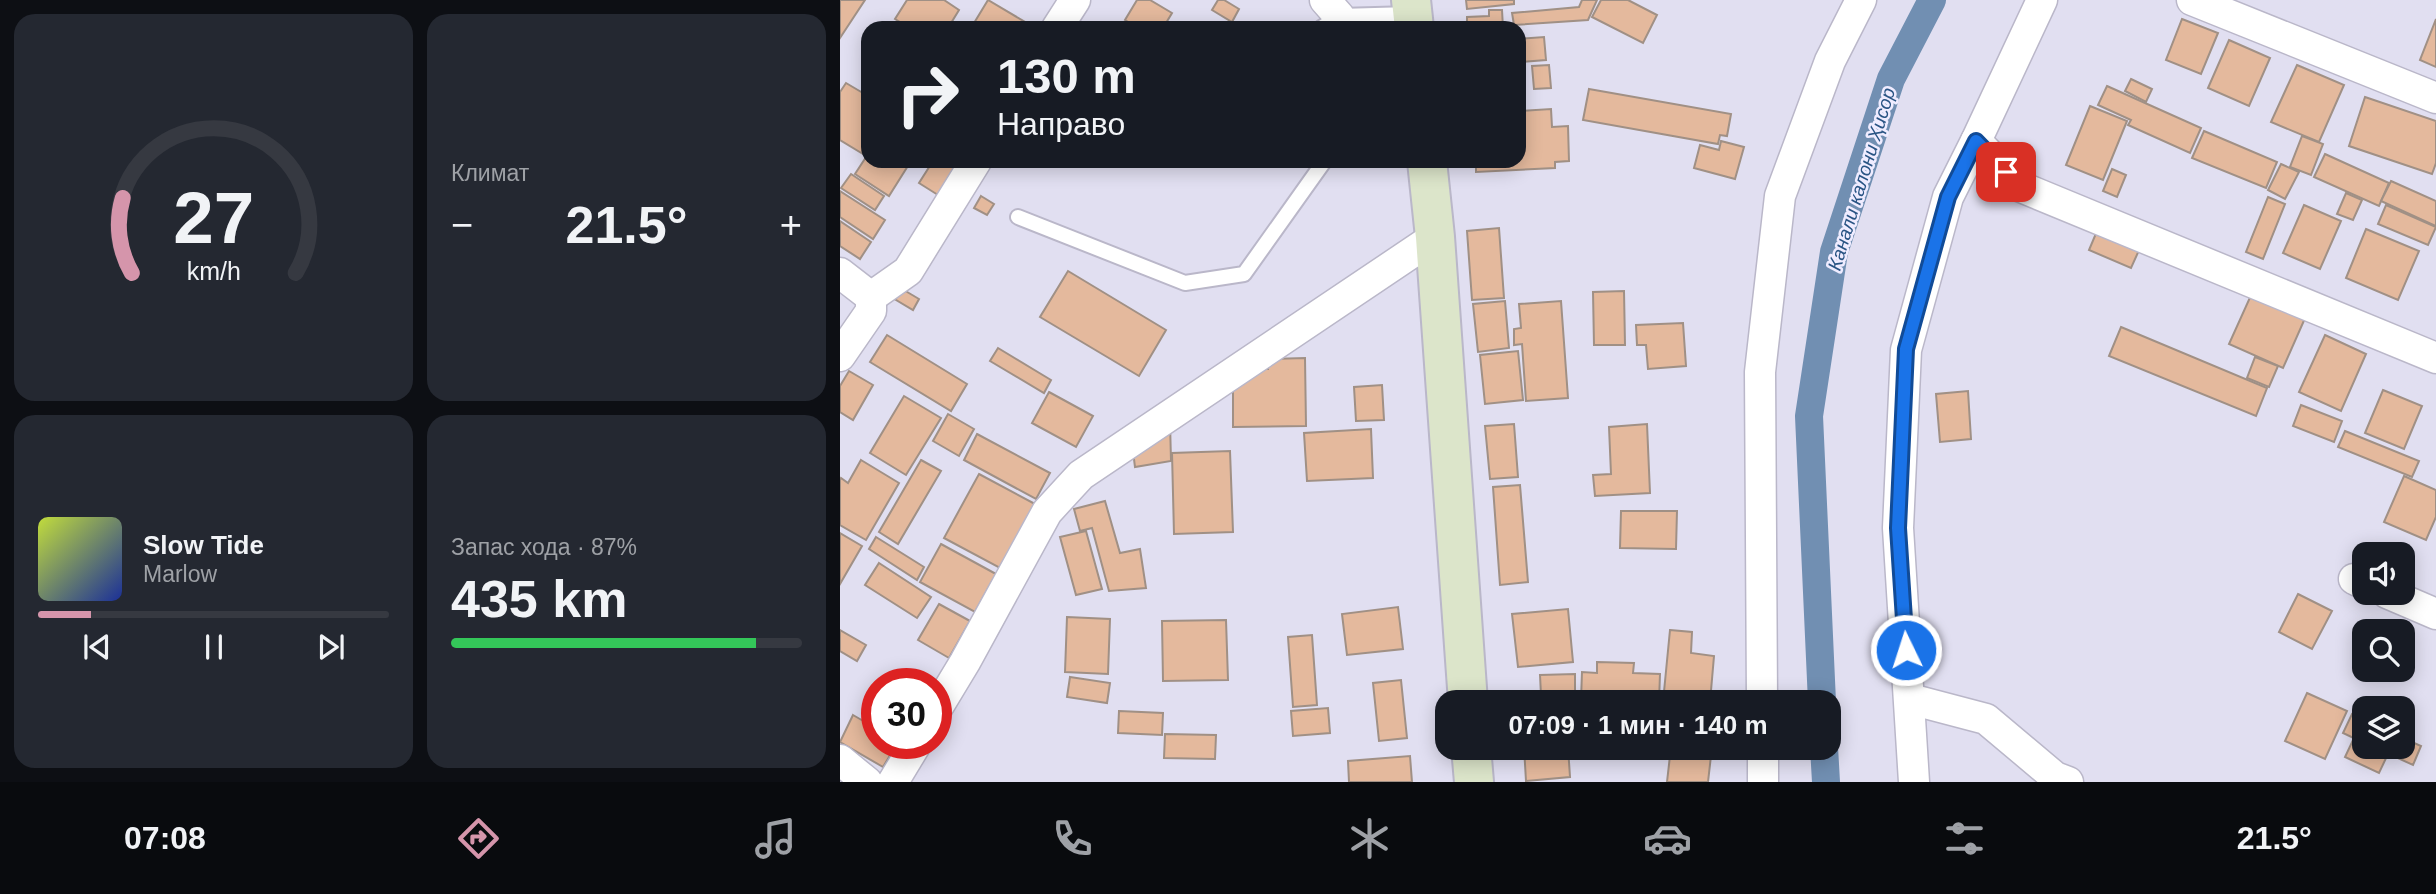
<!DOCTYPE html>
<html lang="ru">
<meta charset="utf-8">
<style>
body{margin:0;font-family:Arial,sans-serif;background:#242831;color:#f1f3f6;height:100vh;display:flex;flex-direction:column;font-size:26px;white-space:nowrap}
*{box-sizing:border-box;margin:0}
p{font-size:23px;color:#9ea1a6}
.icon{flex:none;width:38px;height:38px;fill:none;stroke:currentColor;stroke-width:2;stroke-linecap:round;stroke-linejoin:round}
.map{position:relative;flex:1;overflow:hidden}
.drawer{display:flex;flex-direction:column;gap:14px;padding:14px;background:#0d0f14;width:840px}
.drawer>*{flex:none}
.hud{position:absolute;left:21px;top:21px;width:665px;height:147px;border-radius:21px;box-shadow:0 4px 18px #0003;background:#171b24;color:#f1f3f6;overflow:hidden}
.tools{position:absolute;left:1512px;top:542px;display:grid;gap:14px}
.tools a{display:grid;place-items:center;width:63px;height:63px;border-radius:14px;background:#171b24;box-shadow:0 4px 18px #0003;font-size:35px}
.speed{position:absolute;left:21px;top:668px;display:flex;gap:14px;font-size:35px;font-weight:700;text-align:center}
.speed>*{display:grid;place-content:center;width:91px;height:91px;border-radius:50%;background:#171b24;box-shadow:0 4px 18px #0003;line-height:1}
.speed .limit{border:10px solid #d22;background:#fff;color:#111}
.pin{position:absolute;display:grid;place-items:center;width:60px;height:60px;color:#fff;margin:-30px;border-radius:14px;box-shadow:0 4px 10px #0006}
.me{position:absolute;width:77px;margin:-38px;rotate:356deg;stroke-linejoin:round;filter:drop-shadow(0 0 5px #0008)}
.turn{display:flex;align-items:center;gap:24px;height:147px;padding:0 21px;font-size:32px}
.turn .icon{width:91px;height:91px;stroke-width:2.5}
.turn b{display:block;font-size:49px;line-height:60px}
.big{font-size:52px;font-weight:700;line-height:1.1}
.drawer .tile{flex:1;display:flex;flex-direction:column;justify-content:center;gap:10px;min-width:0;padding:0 24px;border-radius:21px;background:#242831}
.drawer .dial{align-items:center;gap:0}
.dial svg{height:182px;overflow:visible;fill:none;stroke:#363941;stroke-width:7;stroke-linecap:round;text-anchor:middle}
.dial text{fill:#f1f3f6;stroke:none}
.song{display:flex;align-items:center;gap:21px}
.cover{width:84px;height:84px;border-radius:10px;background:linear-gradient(135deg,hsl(70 70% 55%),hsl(230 70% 35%))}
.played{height:7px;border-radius:4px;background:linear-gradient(90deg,#d595ab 15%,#363941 15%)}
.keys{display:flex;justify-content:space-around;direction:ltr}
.heat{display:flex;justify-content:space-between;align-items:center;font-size:38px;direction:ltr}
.charge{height:10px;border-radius:5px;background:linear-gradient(90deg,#34c759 87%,#363941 0)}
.drawer .tiles{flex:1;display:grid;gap:14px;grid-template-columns:repeat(2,1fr)}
.trip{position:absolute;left:595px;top:690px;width:406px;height:70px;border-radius:21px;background:#171b24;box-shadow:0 4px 18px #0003;font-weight:700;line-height:70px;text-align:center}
.tab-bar{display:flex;height:112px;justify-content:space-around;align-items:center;background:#090b0e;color:#9ea1a6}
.tab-bar .icon{width:49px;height:49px}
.tab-bar .on{color:#d595ab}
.tab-bar b{font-size:32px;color:#f1f3f6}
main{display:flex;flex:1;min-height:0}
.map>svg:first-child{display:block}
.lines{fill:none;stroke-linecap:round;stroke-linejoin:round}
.canal{stroke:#718fb2;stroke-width:28}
.building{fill:#e4b99d;stroke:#a09085;stroke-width:2}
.lane-casing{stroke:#bab7c9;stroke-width:18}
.street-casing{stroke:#bab7c9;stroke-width:33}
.secondary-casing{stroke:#bab7c9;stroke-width:42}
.lane{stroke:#fff;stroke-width:14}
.street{stroke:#fff;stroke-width:30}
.secondary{stroke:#dce5ca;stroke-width:38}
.route-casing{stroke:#114b97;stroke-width:18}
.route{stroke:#1a73e8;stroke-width:12}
.labels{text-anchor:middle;stroke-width:5;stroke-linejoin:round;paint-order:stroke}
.water-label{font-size:19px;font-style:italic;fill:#295484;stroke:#efecff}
</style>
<main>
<section class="drawer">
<div class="tiles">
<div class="tile dial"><svg viewBox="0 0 100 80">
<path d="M14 69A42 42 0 1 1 86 69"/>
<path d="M14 69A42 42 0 0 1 10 36" stroke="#d595ab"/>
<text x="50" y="56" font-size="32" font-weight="700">27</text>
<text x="50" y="72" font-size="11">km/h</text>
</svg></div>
<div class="tile"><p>Климат</p>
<div class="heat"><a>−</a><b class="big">21.5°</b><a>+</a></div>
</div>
<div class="tile">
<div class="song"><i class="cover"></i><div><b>Slow Tide</b><p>Marlow</p></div></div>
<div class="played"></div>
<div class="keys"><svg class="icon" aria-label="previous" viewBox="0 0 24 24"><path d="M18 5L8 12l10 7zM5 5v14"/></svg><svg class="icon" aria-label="pause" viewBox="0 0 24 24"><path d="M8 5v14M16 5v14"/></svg><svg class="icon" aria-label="next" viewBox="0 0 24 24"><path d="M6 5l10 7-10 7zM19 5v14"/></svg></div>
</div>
<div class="tile"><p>Запас хода · 87%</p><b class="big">435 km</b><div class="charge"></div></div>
</div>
</section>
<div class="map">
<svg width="1596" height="782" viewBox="0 0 1596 782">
<rect width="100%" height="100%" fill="#e1dff1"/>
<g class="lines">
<g class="canal">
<polyline points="982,702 969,416 994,252 1051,79 1092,0"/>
<polyline points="984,747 986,782"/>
</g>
</g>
<g class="building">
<polygon points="0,0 25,0 0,38"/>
<polygon points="67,0 104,0 119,10 108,28 70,28 55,19"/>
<polygon points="148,0 192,26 190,28 131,28"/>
<polygon points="297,0 310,0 332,13 323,28 298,28 285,20"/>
<polygon points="378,0 384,0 399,9 392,22 372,10"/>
<polygon points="626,0 674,0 674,4 627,9"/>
<polygon points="742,0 757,0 748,20 674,25 672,13 739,7"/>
<polygon points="761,0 788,0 817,15 803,43 752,17"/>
<polygon points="649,10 662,10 663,28 627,28 627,17 649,16"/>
<polygon points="1342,19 1378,33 1361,74 1326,60"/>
<polygon points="1596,19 1596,67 1580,60"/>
<polygon points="704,37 706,60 679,62 679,39"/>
<polygon points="1389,40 1430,58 1409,106 1368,88"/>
<polygon points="709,65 711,88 694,89 692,66"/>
<polygon points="1457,65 1504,85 1479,142 1431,122"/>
<polygon points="1291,79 1312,89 1306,102 1285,91"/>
<polygon points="6,83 28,96 28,147 23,154 0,140 0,92"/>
<polygon points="1267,86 1361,128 1350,153 1288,125 1291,120 1258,105"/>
<polygon points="749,89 891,114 887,136 880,135 878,144 743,120"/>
<polygon points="1525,97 1596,121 1596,163 1592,174 1509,146"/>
<polygon points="1250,106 1287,121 1263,180 1226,165"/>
<polygon points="711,109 712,127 728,126 729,161 715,162 715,168 636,172 636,161 679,161 679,111"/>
<polygon points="1364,131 1437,162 1426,188 1352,158"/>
<polygon points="1462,136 1483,144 1471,175 1450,167"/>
<polygon points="881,141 904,147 895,179 854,168 860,145 879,150"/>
<polygon points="28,154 28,161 71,161 49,196 15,174"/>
<polygon points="1485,154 1549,183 1539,206 1474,177"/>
<polygon points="93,161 120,161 98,195 79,183"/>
<polygon points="1441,164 1459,172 1445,199 1428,190"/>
<polygon points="1272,169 1286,175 1277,197 1263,191"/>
<polygon points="11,174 44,196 35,210 1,188"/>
<polygon points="1551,181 1596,201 1596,226 1541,201"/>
<polygon points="0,191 45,220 33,239 0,217"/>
<polygon points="1506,193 1522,200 1513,220 1497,214"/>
<polygon points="141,196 154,204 147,215 134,208"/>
<polygon points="1428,197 1445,204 1423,259 1406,252"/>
<polygon points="1464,205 1501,221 1480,269 1443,253"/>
<polygon points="1546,205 1596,227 1588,245 1538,224"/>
<polygon points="0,221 31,242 20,259 0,246"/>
<polygon points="659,228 664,298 632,300 627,231"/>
<polygon points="1526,229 1579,251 1558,300 1506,278"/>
<polygon points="1257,231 1300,248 1291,268 1249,250"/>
<polygon points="228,271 326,330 299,376 200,317"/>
<polygon points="52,283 79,299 73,310 46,294"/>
<polygon points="784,291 785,345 754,345 753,292"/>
<polygon points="1412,293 1466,316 1443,368 1389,344"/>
<polygon points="665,301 669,348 638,352 633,304"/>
<polygon points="721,301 728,398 686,401 682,344 674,345 674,329 681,328 679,304"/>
<polygon points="843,323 846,366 808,369 806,345 797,345 796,325"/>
<polygon points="1281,327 1427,388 1416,416 1269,356"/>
<polygon points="47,335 127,384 111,411 30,362"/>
<polygon points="1485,335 1526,354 1501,411 1459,392"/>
<polygon points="158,348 211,380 204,393 150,361"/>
<polygon points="678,351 683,400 645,404 640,355"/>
<polygon points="1415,357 1438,366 1429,387 1407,378"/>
<polygon points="465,358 466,426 393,427 393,377 411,369 428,369 428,359"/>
<polygon points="9,371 33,385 13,420 0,412 0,386"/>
<polygon points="542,385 544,420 516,421 514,387"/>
<polygon points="1543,390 1582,406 1564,449 1525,433"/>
<polygon points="1128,391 1131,439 1100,442 1096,394"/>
<polygon points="209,392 253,416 236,447 192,423"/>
<polygon points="64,396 101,418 66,475 30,453"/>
<polygon points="1461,405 1502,421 1494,442 1453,426"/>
<polygon points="108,414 134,429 119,456 93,441"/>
<polygon points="330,422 331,461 295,467 292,443"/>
<polygon points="674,424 678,477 650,479 645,426"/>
<polygon points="807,424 810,493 755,496 753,475 771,474 769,427"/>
<polygon points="531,429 533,478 467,481 464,433"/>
<polygon points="1505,431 1579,461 1572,477 1498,447"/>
<polygon points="137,434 210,473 196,499 124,460"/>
<polygon points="390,451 393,532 334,534 332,453"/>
<polygon points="21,460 59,483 26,540 0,525 0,480 1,478 8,483"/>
<polygon points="81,460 101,471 58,544 39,532"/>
<polygon points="139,474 195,504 160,568 104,538"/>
<polygon points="1564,476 1596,490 1596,517 1586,540 1544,522"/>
<polygon points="680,485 688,582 660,585 653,487"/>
<polygon points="265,501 280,553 300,549 306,588 269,591 252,528 240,531 234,509"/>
<polygon points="781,511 837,511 836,549 780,548"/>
<polygon points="246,531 262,589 236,595 220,537"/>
<polygon points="0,533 22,546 0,584"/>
<polygon points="36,537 84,567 77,580 29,549"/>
<polygon points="101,544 156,574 135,612 80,582"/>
<polygon points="39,563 91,597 77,618 25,585"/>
<polygon points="1458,594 1492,611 1472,649 1439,632"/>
<polygon points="99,604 130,621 109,658 78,640"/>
<polygon points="558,607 563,649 507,655 502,614"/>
<polygon points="728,609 733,662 678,667 672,614"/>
<polygon points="227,617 270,619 268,674 225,672"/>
<polygon points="386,620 388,680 323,681 322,621"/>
<polygon points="0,630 26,645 17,661 0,651"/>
<polygon points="830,630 852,632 851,653 874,656 870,702 823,702"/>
<polygon points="472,635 477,705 453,707 448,637"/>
<polygon points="757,662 794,663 793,673 820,674 819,702 741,700 742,672 757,673"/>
<polygon points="735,674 735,694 701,695 700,675"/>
<polygon points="230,677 270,683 267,703 227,697"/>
<polygon points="561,680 567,738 539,741 533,683"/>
<polygon points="1467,693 1507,711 1485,759 1445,741"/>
<polygon points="488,708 490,733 453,736 451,711"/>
<polygon points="279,711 323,713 322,735 278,733"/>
<polygon points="1512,714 1524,720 1524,743 1503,733"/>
<polygon points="13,715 37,729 37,744 57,744 43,767 0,742"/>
<polygon points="325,734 376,735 375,759 324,758"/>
<polygon points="1563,738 1581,746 1573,765 1534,747 1563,747"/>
<polygon points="1513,740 1524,745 1524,747 1547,756 1539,773 1505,757"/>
<polygon points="684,747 728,747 730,777 686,781"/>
<polygon points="831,747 872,747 868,782 827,782"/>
<polygon points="570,756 572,782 509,782 508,761"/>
</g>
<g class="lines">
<defs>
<g id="lane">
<polyline points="481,28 499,16 571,14"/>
<polyline points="178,217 345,283 404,274 483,163 482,161"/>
</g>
<g id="street">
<polyline points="485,0 499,16"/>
<polyline points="1202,0 1136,141 1181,187 1596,358"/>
<polyline points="1352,0 1596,98"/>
<polyline points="217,28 235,0"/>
<polyline points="0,273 31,297 31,311 0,356"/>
<polyline points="31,297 68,271 136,161"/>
<polyline points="1514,579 1524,584"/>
<polyline points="1547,593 1596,614"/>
<polyline points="1070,699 1146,719 1215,777 1228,782"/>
<polyline points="922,702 920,372 940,196 990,61 1021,0"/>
<polyline points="96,710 125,662 207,512 241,475 595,237"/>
<polyline points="923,747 923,782"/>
<polyline points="0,760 27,782"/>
<polyline points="53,782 76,744"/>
<polyline points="1074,782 1058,528 1066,350 1108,197 1136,141"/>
</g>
<g id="secondary">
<polyline points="571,0 574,28"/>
<polyline points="587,161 595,237 628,702"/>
<polyline points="631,747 634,782"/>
</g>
</defs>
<use href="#lane" class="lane-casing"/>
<use href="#street" class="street-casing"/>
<use href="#secondary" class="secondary-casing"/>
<use href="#lane" class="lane"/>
<use href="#street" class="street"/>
<use href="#secondary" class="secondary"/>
</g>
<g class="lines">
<defs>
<polyline id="route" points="1066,650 1058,528 1066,349 1108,197 1136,141 1166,172"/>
</defs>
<use href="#route" class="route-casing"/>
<use href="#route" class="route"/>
</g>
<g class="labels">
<g class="water-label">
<text transform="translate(1021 179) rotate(-73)" y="7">Канали калони Ҳисор</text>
</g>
</g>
</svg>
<div class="tools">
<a><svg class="icon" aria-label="sound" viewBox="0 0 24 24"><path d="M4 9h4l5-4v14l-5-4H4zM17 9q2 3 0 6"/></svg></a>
<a><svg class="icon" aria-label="search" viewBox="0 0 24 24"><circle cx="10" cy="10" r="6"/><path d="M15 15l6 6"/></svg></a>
<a><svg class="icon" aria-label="layers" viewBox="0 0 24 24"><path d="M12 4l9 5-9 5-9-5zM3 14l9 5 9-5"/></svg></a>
</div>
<div class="speed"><div class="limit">30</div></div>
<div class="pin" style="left:1166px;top:172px;background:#d93025"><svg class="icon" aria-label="arrive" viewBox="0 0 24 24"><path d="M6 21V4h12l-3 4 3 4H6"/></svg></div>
<svg class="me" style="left:1066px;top:650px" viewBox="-20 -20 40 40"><circle r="17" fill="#1a73e8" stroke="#fff" stroke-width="3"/><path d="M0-11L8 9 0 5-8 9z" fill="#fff"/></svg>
<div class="trip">07:09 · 1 мин · 140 m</div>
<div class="hud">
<div class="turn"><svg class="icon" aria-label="right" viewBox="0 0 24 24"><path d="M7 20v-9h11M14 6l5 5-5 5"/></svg><div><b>130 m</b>Направо</div></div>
</div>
</div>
</main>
<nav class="tab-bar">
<b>07:08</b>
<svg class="icon on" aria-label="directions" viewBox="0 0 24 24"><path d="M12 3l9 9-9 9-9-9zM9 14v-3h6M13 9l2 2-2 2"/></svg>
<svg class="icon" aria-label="music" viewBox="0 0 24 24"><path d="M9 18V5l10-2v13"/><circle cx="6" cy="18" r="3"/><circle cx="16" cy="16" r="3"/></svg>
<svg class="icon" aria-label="phone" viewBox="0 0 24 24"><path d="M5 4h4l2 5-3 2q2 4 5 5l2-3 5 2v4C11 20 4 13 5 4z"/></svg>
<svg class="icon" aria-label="climate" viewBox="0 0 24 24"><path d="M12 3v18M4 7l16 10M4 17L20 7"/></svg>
<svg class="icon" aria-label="car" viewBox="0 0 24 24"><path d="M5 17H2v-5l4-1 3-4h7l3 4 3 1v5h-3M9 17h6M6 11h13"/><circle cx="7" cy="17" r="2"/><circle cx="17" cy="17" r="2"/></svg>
<svg class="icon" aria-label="filters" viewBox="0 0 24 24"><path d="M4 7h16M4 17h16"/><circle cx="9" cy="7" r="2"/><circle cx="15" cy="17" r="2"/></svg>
<b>21.5°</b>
</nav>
